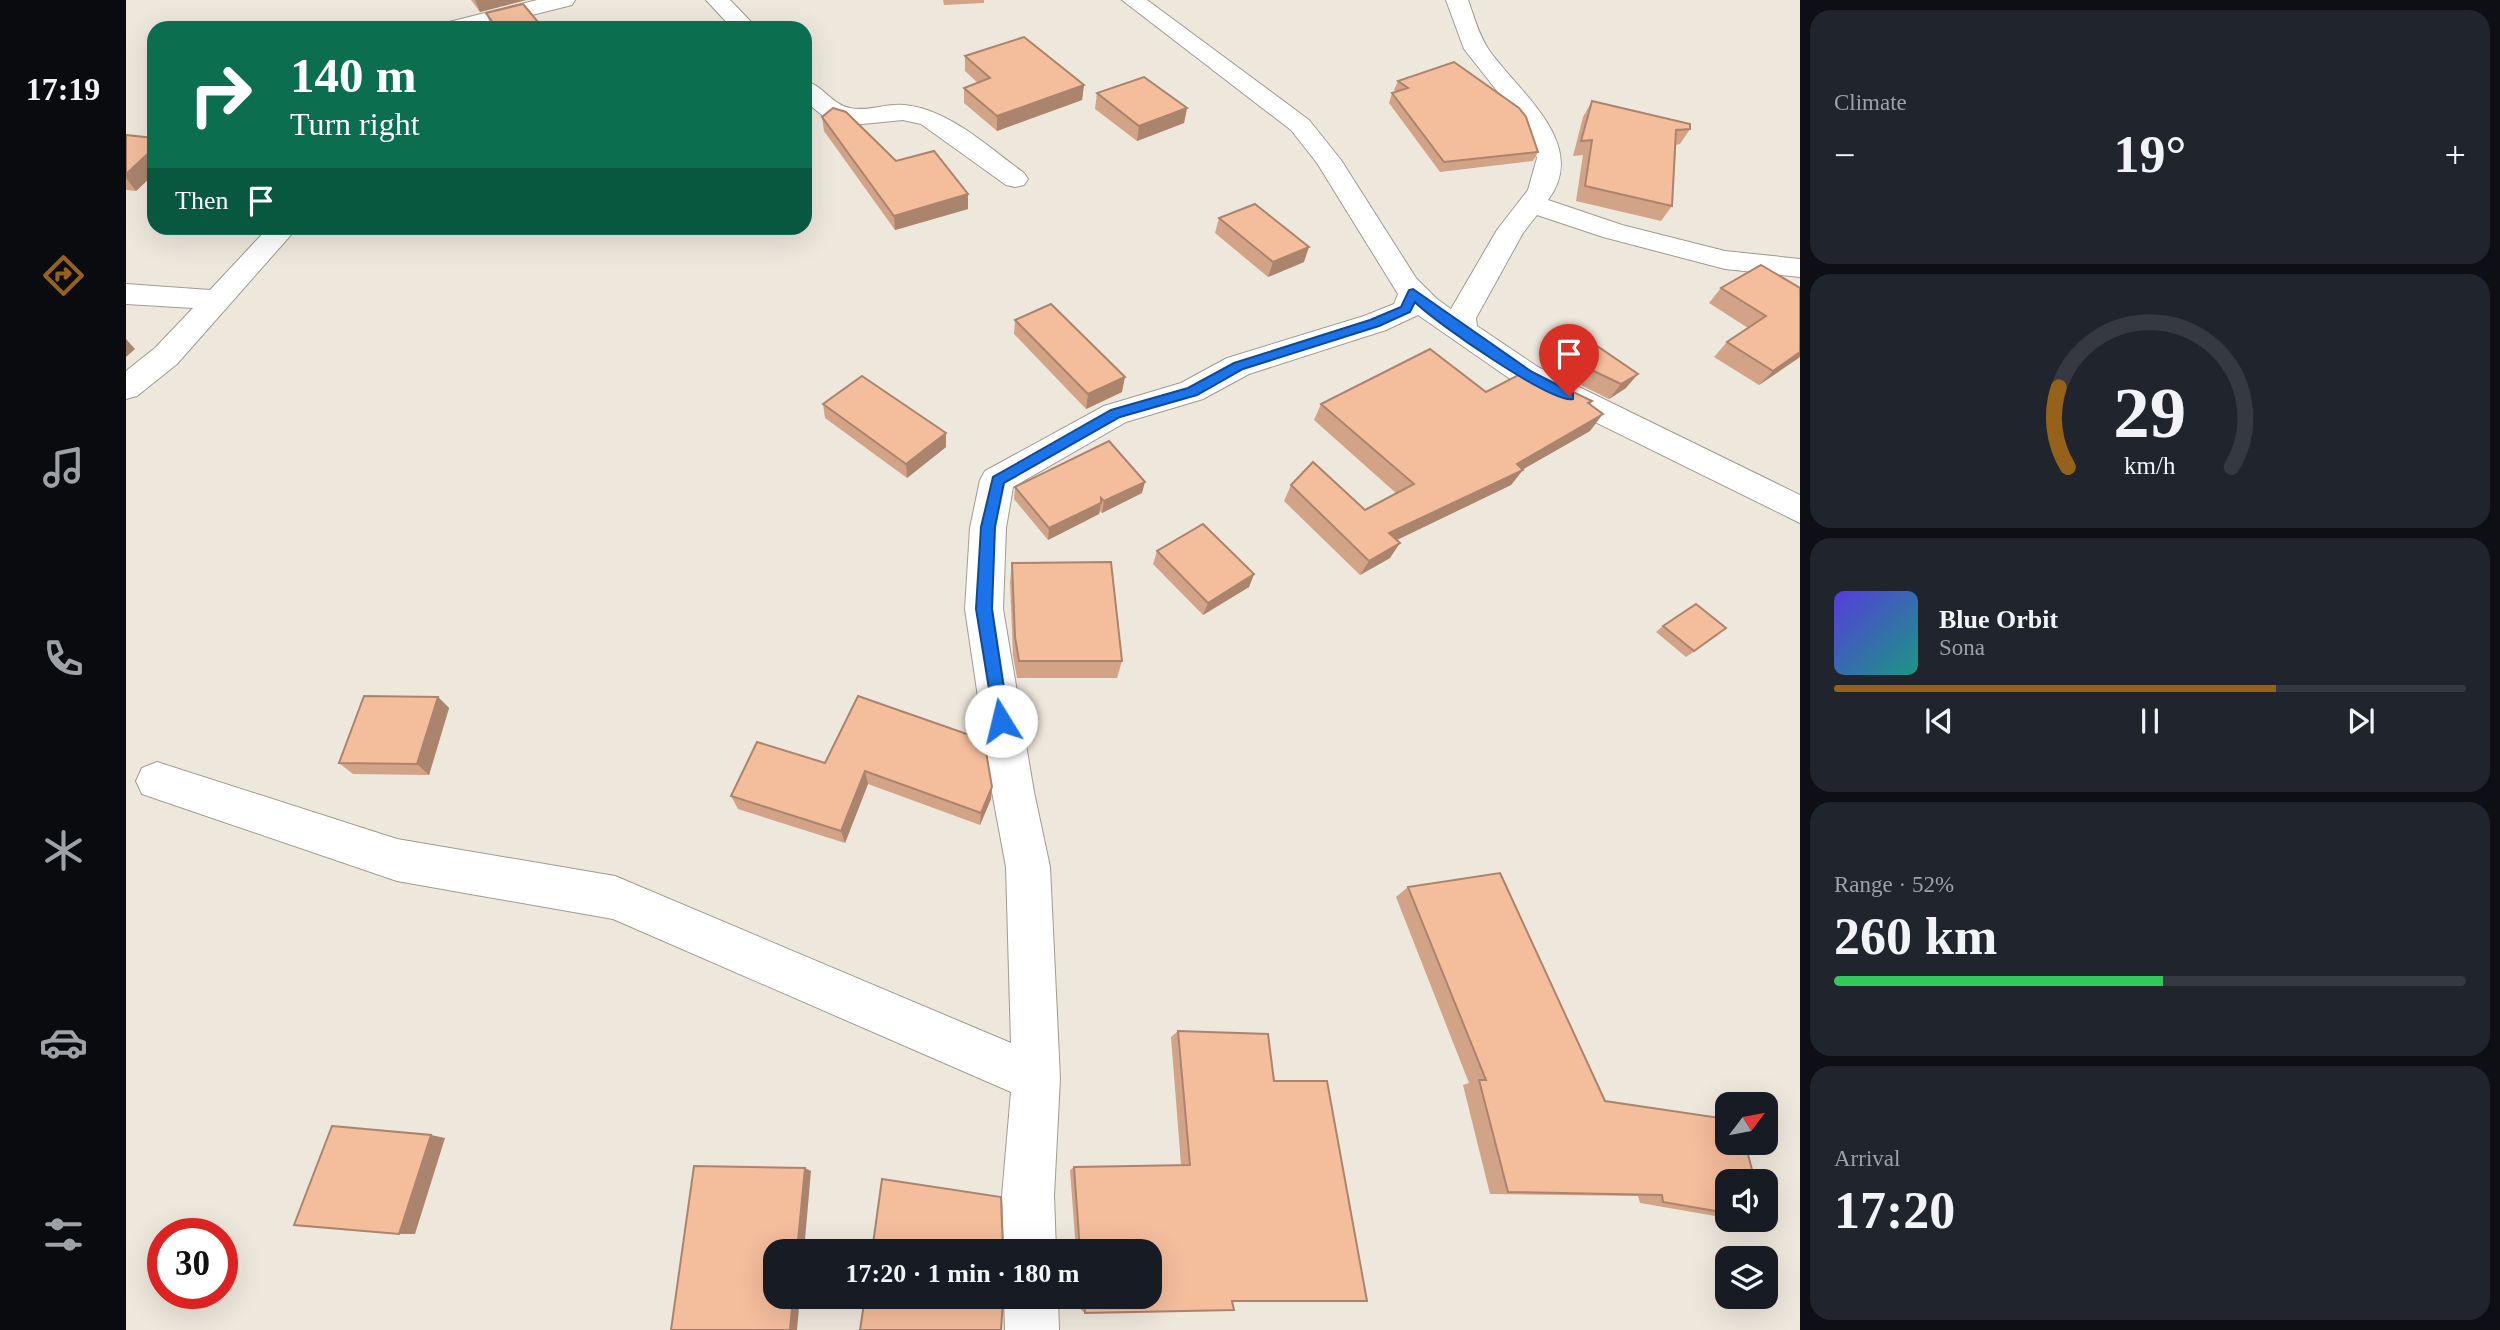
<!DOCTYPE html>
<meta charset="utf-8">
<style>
body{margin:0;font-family:"Times New Roman",serif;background:#20242c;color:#f1f3f6;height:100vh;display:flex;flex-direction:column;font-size:26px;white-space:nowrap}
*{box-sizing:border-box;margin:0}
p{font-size:23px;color:#9ea1a6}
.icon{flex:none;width:38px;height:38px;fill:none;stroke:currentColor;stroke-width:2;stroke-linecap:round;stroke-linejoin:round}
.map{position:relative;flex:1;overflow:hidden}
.side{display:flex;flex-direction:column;gap:10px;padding:10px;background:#0d0f14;width:700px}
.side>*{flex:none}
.top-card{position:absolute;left:21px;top:21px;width:665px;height:214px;border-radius:21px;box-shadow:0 7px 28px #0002;background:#0b6e4f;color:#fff;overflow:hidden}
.needle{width:46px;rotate:58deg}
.buttons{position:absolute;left:1589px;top:1092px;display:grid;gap:14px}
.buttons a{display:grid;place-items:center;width:63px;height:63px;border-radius:14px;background:#171b24;box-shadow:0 7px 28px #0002;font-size:35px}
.speed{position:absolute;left:21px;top:1218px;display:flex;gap:14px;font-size:35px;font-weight:700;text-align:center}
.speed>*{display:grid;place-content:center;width:91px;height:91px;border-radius:50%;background:#171b24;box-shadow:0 7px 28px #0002;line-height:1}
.speed .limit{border:10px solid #d22;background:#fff;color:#111}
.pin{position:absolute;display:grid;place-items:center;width:60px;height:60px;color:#fff;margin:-72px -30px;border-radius:50% 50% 50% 0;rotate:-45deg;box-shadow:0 0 7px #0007}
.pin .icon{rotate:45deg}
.me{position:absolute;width:77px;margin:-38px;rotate:351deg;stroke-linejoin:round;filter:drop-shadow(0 0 5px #0008)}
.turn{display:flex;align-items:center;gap:24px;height:147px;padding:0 28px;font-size:32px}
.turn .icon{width:91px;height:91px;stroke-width:2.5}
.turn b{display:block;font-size:49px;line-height:60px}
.then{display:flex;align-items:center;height:66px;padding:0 28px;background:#0003;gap:14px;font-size:26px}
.big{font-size:52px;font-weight:600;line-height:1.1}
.side .card{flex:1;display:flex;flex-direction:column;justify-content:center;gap:10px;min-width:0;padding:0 24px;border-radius:21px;background:#20242c}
.side .dial{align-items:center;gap:0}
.dial svg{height:182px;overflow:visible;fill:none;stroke:#363941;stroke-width:7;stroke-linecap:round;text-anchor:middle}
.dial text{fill:#f1f3f6;stroke:none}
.song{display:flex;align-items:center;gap:21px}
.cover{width:84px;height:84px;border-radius:10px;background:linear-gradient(135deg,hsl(250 70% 55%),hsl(170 70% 35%))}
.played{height:7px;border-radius:4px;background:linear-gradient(90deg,#966118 70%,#363941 70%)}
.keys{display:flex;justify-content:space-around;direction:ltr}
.heat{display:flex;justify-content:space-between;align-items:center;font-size:38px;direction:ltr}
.charge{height:10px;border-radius:5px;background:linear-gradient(90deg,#34c759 52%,#363941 0)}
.trip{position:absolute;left:637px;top:1239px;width:399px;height:70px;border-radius:21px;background:#171b24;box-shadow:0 7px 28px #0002;font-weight:600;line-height:70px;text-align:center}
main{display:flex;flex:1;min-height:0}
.tabs{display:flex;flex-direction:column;width:126px;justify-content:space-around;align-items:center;background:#090b0e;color:#9ea1a6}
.tabs .icon{width:49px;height:49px}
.tabs .active{color:#966118}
.tabs b{font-size:32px;color:#f1f3f6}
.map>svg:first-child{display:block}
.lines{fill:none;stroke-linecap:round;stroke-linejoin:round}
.minor-casing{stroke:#a19b90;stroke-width:2}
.minor{fill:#fff;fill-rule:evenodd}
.wall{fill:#d2a386}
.shaded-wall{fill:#ab846d}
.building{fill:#f4bd9c;stroke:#ab846d;stroke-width:2}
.route{fill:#1a73e8;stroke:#114b97;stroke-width:2}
</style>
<main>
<nav class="tabs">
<b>17:19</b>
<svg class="icon active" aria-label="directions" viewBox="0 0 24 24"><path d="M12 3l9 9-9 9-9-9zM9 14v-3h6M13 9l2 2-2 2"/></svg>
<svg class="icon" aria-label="music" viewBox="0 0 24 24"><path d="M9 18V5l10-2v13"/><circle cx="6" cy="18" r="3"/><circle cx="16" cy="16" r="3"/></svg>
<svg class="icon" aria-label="phone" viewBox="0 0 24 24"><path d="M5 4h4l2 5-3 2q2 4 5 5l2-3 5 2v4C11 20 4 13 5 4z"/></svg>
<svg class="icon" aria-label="climate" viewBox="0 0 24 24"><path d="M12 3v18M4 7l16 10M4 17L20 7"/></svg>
<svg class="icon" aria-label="car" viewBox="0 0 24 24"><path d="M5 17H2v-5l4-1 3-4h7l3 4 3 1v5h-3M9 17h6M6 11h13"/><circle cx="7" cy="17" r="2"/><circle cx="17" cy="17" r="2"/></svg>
<svg class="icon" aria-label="filters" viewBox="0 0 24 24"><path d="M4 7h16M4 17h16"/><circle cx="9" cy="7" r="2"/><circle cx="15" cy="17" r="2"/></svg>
</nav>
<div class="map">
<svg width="1674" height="1330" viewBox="0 0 1674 1330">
<rect width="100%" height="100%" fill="#eee7dc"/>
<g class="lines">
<defs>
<g id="minor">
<polygon points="411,0 449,0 446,5 354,28 315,28 319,23"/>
<polygon points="580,0 604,0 631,28 606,28"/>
<path d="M996 0H1021L1183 120 1215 160 1290 278 1311 299 1325 309 1371 230 1402 190 1411 158 1398 125 1338 49 1320 0H1342C1348 16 1353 36 1363 50 1393 93 1464 144 1422 200L1496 225 1599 251 1674 259V277L1599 269 1477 237 1411 215 1397 233 1350 318 1351 326 1412 367 1674 495V523L1390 383 1292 315 1260 330 1123 374 1077 399 1000 422 887 487 880 528 877 609 908 792 924 867 934 1078 928 1196 930 1251H878L876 1196 885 1092 487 919 271 881 16 794 10 781 16 768 31 762 271 839 489 876 885 1043 880 867 866 792 839 609 844 528 854 480 859 471 978 406 1055 383 1101 358 1238 316 1268 304 1272 294 1191 163 1165 130Z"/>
<path d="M679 81C697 85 706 105 724 108 741 112 760 103 778 105 823 109 863 148 898 173L902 179 898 185 889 187 880 185 795 124 777 120 726 125 697 116 679 101Z"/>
<polygon points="142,228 171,228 51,364 11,396 0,399 0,371 29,348 67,308 0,304 0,284 84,290"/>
<polygon points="878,1297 932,1297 933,1330 879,1330"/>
</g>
</defs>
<use href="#minor" class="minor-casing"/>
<use href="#minor" class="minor"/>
</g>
<g class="wall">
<polygon points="345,0 400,0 354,12"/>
<polygon points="817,0 858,0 858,3 818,5"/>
<polygon points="360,13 417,28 366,28"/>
<polygon points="839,56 958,85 956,100 871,131 838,103 838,88 852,83 839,71"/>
<polygon points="1272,81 1412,152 1407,161 1314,172 1263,103 1266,93 1270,92 1268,90"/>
<polygon points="971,93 1061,108 1058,123 1011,141 969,109"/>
<polygon points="1466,101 1564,129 1554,144 1550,145 1546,206 1535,221 1450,201 1457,155 1447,156 1457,117"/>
<polygon points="696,117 770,161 842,209 769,230 698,131"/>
<polygon points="0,135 28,138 28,174 10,191 0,190"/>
<polygon points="1093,218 1178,262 1142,277 1089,233"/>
<polygon points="1635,265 1674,357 1633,385 1588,357 1601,342 1622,328 1583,303 1595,288"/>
<polygon points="889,320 996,392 960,409 888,334"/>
<polygon points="1461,339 1500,388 1483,399 1422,369 1432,354"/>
<polygon points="1360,392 1466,401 1464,405 1464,431 1397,469 1385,485 1271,540 1264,558 1234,575 1158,501 1165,485 1239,510 1271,494 1188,420 1195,404"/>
<polygon points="697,404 820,433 820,447 781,478 699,418"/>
<polygon points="889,487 1016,493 976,513 974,511 973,514 922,540 888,499"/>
<polygon points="1031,551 1128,574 1123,587 1077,615 1027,564"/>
<polygon points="886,563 996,661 991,678 891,678 887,655 884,582"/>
<polygon points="1537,626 1592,635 1560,657 1530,632"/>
<polygon points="312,697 323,708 303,775 227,774 213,763"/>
<polygon points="699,763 865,799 854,825 742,784 719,843 612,809 605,796"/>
<polygon points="1282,887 1479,1101 1601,1181 1601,1218 1514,1203 1512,1196 1364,1194 1337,1085 1343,1083 1270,897"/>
<polygon points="1052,1031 1106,1301 959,1313 955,1310 954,1297 1024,1297 1024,1251 950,1251 944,1170 948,1167 1055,1165 1045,1037"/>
</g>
<g class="shaded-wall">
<polygon points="349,0 400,0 354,12"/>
<polygon points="958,85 956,100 871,131 871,116"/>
<polygon points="1061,108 1058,123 1011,141 1013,126"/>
<polygon points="28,148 28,174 10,191 0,178 0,174"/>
<polygon points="842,194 842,209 769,230 768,216"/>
<polygon points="1183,247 1178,262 1142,277 1147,262"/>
<polygon points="0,339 9,349 0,357"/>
<polygon points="1674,352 1674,357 1633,385 1647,371"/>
<polygon points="1512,374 1500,388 1483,399 1495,384"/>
<polygon points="999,377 996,392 960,409 962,394"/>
<polygon points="1477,414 1464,431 1396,470 1397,470 1385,485 1254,548 1263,533 1391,464"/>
<polygon points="820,433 820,447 781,478 780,464"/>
<polygon points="1019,482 1016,493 976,513 978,501"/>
<polygon points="975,503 973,514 922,540 923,528"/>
<polygon points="1274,543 1264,558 1234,575 1243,561"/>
<polygon points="1128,574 1123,587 1077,615 1082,603"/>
<polygon points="312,697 323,708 303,775 291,764"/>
<polygon points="739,771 742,784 719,843 715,831"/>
<polygon points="866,787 865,799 854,825 855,813"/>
<polygon points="305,1135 319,1138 289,1234 273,1234"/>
<polygon points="679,1168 685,1171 678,1251 671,1251"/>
<polygon points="667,1297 674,1297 671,1330 664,1330"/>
</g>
<g class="building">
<polygon points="397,4 417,28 371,28 360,13"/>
<polygon points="898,37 958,85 871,116 838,88 864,78 839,56"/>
<polygon points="1328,62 1393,108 1400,117 1412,152 1318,162 1266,93 1282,88 1272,81"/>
<polygon points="1018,77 1061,108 1013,126 971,93"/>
<polygon points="1466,101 1564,124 1564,129 1550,130 1546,206 1459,186 1466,140 1455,141"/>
<polygon points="707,108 720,112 770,161 808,151 842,194 768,216 696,117"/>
<polygon points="0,135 28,138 28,148 0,174"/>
<polygon points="1129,204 1183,247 1147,262 1093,218"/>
<polygon points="1635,265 1674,288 1674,352 1647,371 1601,342 1640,316 1595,288"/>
<polygon points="925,304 999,377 962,394 889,320"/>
<polygon points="1461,339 1512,374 1495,384 1432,354"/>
<polygon points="1304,349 1360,392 1402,370 1466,401 1462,403 1477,414 1391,464 1397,470 1263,533 1274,543 1243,561 1165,485 1187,462 1239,510 1288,484 1195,404"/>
<polygon points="736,376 820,433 780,464 697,404"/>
<polygon points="983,441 1019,482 978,501 975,498 975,503 923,528 889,487"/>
<polygon points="1077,524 1128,574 1082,603 1031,551"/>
<polygon points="985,562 996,661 893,661 889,637 886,563"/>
<polygon points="1570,604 1600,628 1568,651 1537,626"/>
<polygon points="238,696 312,697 291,764 213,763"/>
<polygon points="732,696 858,740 866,787 855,813 739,771 715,831 605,796 631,742 699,763"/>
<polygon points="1374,873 1479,1101 1601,1119 1601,1143 1619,1143 1629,1181 1601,1181 1601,1213 1537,1202 1536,1195 1382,1192 1353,1080 1360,1080 1282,887"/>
<polygon points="1052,1031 1142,1034 1148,1081 1201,1081 1241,1301 1106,1301 1108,1310 959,1313 958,1297 1024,1297 1024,1251 954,1251 948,1167 1064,1165"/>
<polygon points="206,1126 305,1135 273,1234 168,1225"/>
<polygon points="568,1166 679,1168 671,1251 649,1251 649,1297 667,1297 664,1330 545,1330"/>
<polygon points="756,1179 875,1197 877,1251 746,1251"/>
<polygon points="739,1297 880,1297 877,1300 875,1330 734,1330"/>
</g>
<path class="route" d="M1287 289 1406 372 1447 393V399C1426 404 1307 321 1289 302L1284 312 1253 326 1117 369 1071 395 994 417 878 483 869 527 866 609 883 721 881 726 875 728 869 726 850 609 855 527 867 477 985 410 1062 388 1108 363 1244 320 1275 307 1283 290Z"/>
</svg>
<div class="buttons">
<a><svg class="needle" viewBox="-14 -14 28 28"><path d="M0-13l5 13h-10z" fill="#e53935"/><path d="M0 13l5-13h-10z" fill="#9ea1a6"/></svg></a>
<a><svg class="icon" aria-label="sound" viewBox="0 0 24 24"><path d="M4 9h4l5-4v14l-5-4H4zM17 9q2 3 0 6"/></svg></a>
<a><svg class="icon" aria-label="layers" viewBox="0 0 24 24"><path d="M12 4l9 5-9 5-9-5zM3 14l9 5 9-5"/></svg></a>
</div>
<div class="speed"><div class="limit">30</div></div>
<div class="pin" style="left:1443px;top:396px;background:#d93025"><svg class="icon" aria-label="arrive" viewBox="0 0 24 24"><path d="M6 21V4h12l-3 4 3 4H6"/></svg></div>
<svg class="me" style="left:875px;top:721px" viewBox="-20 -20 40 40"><circle r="19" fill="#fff"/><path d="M0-13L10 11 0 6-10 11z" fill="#1a73e8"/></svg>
<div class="trip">17:20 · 1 min · 180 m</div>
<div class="top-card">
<div class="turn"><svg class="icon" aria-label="right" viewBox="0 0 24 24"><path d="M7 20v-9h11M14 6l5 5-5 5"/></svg><div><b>140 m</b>Turn right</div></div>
<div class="then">Then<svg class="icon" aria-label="arrive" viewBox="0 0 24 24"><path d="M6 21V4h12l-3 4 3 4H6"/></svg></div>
</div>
</div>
<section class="side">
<div class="card"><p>Climate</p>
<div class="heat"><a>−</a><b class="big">19°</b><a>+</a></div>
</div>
<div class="card dial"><svg viewBox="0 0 100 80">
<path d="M14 69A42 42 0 1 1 86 69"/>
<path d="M14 69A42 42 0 0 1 10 34" stroke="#966118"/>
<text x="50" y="56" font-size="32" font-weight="700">29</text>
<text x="50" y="72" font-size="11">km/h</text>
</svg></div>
<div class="card">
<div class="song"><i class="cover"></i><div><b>Blue Orbit</b><p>Sona</p></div></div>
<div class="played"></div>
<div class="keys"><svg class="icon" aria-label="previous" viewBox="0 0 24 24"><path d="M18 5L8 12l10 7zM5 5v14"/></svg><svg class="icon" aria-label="pause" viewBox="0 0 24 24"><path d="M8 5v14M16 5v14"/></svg><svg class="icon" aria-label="next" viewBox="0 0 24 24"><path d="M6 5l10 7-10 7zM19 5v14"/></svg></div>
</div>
<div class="card"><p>Range · 52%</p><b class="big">260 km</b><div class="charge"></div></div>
<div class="card"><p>Arrival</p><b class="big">17:20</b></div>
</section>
</main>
